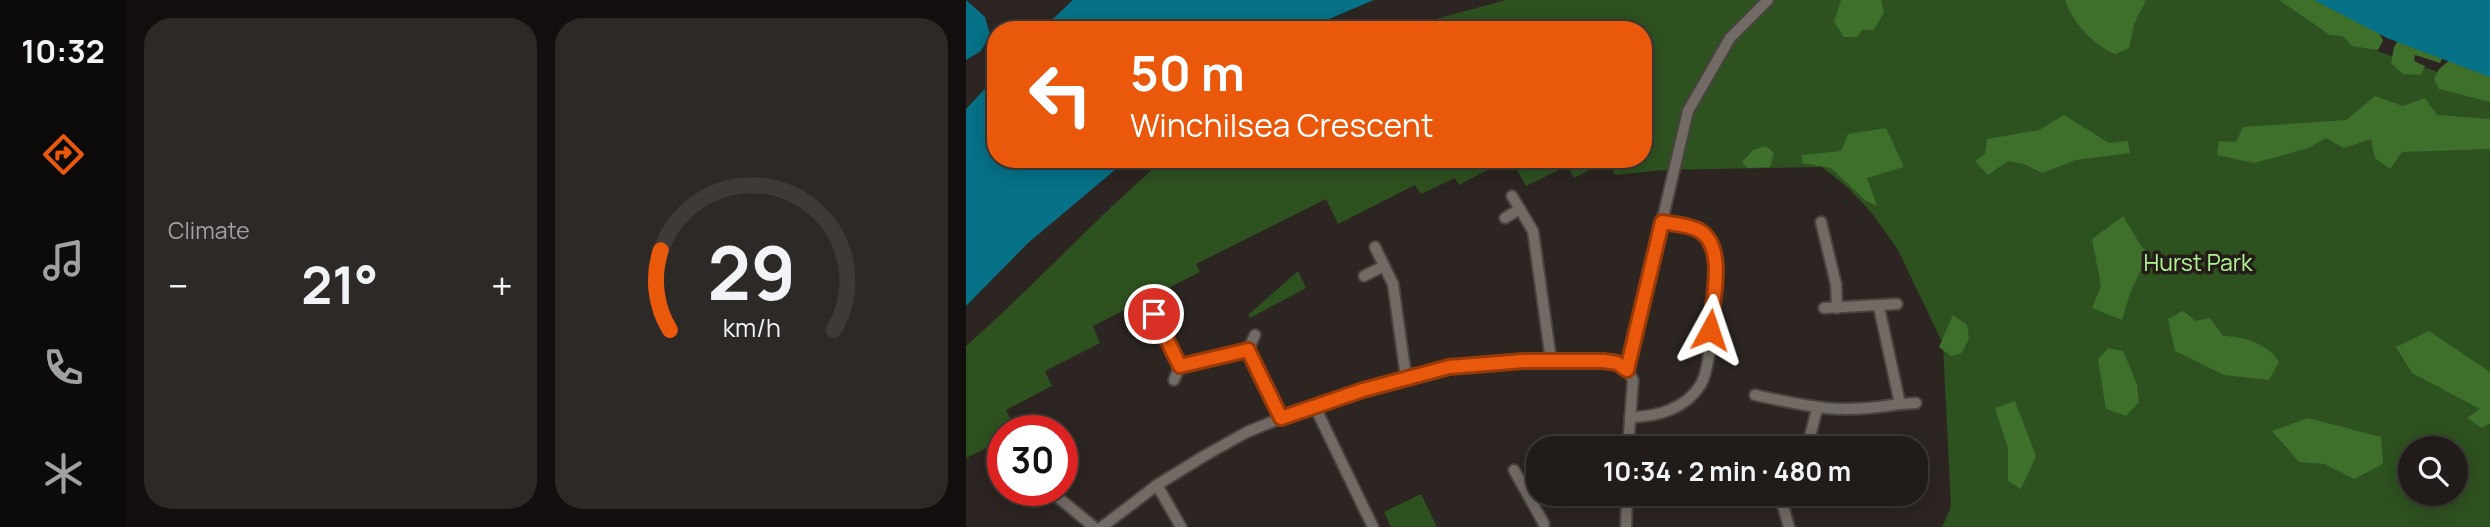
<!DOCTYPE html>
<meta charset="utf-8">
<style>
body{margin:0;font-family:Manrope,sans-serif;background:#2d2926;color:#f1f3f6;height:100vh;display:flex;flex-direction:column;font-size:26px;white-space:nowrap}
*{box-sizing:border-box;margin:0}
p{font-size:23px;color:#a2a1a2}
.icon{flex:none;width:38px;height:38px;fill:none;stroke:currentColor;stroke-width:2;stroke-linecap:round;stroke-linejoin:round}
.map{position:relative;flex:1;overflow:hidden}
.drawer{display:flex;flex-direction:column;gap:18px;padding:18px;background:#120f0e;width:840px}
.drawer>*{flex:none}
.top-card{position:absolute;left:21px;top:21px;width:665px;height:147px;border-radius:28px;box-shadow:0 4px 18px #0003,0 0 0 2px #3e3a38;background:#ea580c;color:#fff;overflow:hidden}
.fabs{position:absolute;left:1432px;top:436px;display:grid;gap:14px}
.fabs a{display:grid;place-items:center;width:70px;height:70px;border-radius:50%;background:#211c19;box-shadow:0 4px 18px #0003,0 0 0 2px #3e3a38;font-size:35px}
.speed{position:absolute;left:21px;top:415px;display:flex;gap:14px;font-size:35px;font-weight:700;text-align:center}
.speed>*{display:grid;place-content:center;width:91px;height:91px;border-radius:50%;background:#211c19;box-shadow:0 4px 18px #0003,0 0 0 2px #3e3a38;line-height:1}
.speed .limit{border:10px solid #d22;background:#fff;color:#111}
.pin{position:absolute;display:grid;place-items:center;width:60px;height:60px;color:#fff;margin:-30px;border:4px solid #fff;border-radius:50%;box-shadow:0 2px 7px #0007}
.me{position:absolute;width:77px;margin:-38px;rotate:5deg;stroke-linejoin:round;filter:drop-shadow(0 0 5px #0008)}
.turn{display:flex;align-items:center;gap:24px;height:147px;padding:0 28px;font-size:32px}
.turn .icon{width:91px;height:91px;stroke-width:2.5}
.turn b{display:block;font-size:49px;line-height:60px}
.big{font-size:52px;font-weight:700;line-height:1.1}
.drawer .widget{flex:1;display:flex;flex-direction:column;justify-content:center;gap:10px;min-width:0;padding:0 24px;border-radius:28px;background:#2d2926}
.drawer .dial{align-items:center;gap:0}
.dial svg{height:182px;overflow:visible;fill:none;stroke:#3e3a38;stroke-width:7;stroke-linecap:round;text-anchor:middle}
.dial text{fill:#f1f3f6;stroke:none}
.heat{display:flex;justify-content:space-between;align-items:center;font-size:38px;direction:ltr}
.drawer .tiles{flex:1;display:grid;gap:18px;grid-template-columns:repeat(2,1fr)}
.trip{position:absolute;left:560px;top:436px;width:402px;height:70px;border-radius:28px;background:#211c19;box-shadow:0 4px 18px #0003,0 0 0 2px #3e3a38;font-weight:700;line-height:70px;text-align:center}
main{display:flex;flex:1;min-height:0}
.dock{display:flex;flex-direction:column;width:126px;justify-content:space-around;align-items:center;background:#0d0b0a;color:#a2a1a2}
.dock .icon{width:49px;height:49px}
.dock .selected{color:#ea580c}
.dock b{font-size:32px;color:#f1f3f6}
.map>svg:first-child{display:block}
.green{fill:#2e5120;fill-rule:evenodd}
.forest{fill:#3e6f2b}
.water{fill:#067187}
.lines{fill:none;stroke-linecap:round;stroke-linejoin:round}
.minor-casing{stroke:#49433f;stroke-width:14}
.minor{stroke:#726a64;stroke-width:10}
.route-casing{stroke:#983908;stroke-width:18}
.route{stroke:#ea580c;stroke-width:12}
.labels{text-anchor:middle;stroke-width:7;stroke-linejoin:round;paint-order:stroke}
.park-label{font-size:23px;fill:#aff596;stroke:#231c17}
</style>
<main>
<nav class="dock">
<b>10:32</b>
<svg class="icon selected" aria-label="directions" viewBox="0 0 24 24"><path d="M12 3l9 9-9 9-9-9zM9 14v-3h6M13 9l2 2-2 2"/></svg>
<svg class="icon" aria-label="music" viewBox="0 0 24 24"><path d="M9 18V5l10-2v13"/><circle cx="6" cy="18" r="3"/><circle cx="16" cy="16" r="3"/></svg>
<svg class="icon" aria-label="phone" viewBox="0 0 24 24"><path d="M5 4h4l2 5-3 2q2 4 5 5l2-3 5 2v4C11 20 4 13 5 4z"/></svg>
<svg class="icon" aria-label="climate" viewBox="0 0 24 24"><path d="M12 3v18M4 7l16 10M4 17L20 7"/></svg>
</nav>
<section class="drawer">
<div class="tiles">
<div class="widget"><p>Climate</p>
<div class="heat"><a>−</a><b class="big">21°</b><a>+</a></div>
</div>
<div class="widget dial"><svg viewBox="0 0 100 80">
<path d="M14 69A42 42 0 1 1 86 69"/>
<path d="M14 69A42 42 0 0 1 10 34" stroke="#ea580c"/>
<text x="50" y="56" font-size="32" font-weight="700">29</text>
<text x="50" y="72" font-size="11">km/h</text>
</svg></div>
</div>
</section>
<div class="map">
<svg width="1524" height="527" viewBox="0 0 1524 527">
<rect width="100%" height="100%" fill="#2c2521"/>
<g class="green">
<path d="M540 0H1315L1414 52 1524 90V527H976L985 507 977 344 932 250 905 212 880 186 856 167 699 170 649 175 641 161 608 178 601 166 560 186 545 159H677V30H429ZM1444 448H1489V494H1444Z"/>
<path d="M198 159H542L493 185 489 178 455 194 449 185 372 224 360 199 230 264 234 272 127 326 134 343 79 371 86 386 40 410 50 430H37V440L0 458V346C68 286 129 219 198 159Z"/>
<polygon points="332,271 340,288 284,318 282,315"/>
<polygon points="455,494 471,527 425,527 418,512"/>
</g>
<g class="forest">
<polygon points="875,0 915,0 918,12 908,30 896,30 891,37 878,37 868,22"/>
<path d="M1099 0H1180L1168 24 1163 48 1149 54C1128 46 1106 22 1099 0Z"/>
<polygon points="1313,0 1362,0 1408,22 1417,41 1412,50 1386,46 1377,36 1364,35"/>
<polygon points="1436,34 1479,53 1474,63 1449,55 1448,61 1459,66 1455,75 1437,74 1425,63 1428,47"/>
<polygon points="1485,59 1524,67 1524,102 1473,89 1468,79 1473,69"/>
<polygon points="1409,96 1437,106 1459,98 1471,115 1524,119 1524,149 1436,152 1424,169 1409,158 1405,139 1378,148 1360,138 1343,148 1288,163 1251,155 1253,141 1270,142 1277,127 1380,120"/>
<polygon points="1098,115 1143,143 1162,141 1164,153 1110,160 1076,173 1058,164 1042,161 1022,175 1009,161 1019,154 1021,139 1073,130"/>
<polygon points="920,128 938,167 901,178 911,206 900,201 865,168 836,163 836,155 875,151 882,134"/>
<polygon points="800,146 808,153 804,167 781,168 776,162 787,150"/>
<polygon points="1157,216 1175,246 1183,253 1164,293 1156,320 1126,308 1135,286 1126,239"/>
<path d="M1217 311 1230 321 1244 318 1257 336C1276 336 1303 344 1313 362L1303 380 1258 375 1209 351 1202 319Z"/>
<polygon points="987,315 1001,325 1003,338 996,353 985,356 973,347"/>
<polygon points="1463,331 1524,372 1524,423 1516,428 1501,418 1514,409 1446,373 1430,347"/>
<polygon points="1142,348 1157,351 1171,384 1173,402 1160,416 1140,409 1132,359"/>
<polygon points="1049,401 1070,456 1055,489 1042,481 1042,448 1029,408"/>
<polygon points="1342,418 1415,437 1417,464 1388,479 1359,464 1333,462 1306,431"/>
</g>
<g class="water">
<polygon points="0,0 19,17 24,35 15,51 0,60"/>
<polygon points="107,0 408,0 337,30 75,30"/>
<polygon points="1348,0 1524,0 1524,77 1421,38"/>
<polygon points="30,77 30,159 162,159 62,243 0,306 0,109"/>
</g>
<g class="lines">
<defs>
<g id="minor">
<polyline points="546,196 567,231 585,360"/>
<polyline points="539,218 554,209"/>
<polyline points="855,222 870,284 871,308"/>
<polyline points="409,247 427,284 440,377"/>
<polyline points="398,276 418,266"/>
<polyline points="858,308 931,304"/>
<polyline points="188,314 214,366 208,380"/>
<polyline points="282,350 289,335"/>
<polyline points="214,366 282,350 315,418"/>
<path d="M789 395C848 408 873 414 934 404L913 307"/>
<polyline points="934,404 950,403"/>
<polyline points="348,405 407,527"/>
<path d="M664 417C691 417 720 409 735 384 748 361 747 285 749 256 739 227 724 226 697 222"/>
<polyline points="662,448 667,380 661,370 722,111 764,38 802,0"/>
<polyline points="841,448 851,409"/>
<polyline points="548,470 578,524"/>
<polyline points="191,485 215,527"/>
<polyline points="83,490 128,527"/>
<polyline points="54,494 62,490"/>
<polyline points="819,494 817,506 823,527"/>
<polyline points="136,527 191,485 238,456 281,432 348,405 440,377 503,364 638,361 651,363 661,370"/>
<polyline points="660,527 661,494"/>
</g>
</defs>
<use href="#minor" class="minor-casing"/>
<use href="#minor" class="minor"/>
</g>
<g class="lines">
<defs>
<path id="route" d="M188 314 214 366 282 350 315 418 397 390 483 367 558 361H638L651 363 661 370 696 222C708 224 724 225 734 231 761 248 746 303 744 330"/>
</defs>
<use href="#route" class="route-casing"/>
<use href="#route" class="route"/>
</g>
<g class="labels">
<g class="park-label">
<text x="1232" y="271">Hurst Park</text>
</g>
</g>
</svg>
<div class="fabs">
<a><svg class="icon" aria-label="search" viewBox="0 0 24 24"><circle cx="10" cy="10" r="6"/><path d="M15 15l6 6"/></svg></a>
</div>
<div class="speed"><div class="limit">30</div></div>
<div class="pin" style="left:188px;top:314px;background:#d93025"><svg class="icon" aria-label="arrive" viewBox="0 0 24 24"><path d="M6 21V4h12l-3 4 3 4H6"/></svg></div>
<svg class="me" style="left:744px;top:330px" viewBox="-20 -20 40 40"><path d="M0-17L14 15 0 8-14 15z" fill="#ea580c" stroke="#fff" stroke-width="4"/></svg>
<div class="trip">10:34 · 2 min · 480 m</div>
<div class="top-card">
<div class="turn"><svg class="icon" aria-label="left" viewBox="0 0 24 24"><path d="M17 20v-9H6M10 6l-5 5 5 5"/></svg><div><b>50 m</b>Winchilsea Crescent</div></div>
</div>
</div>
</main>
